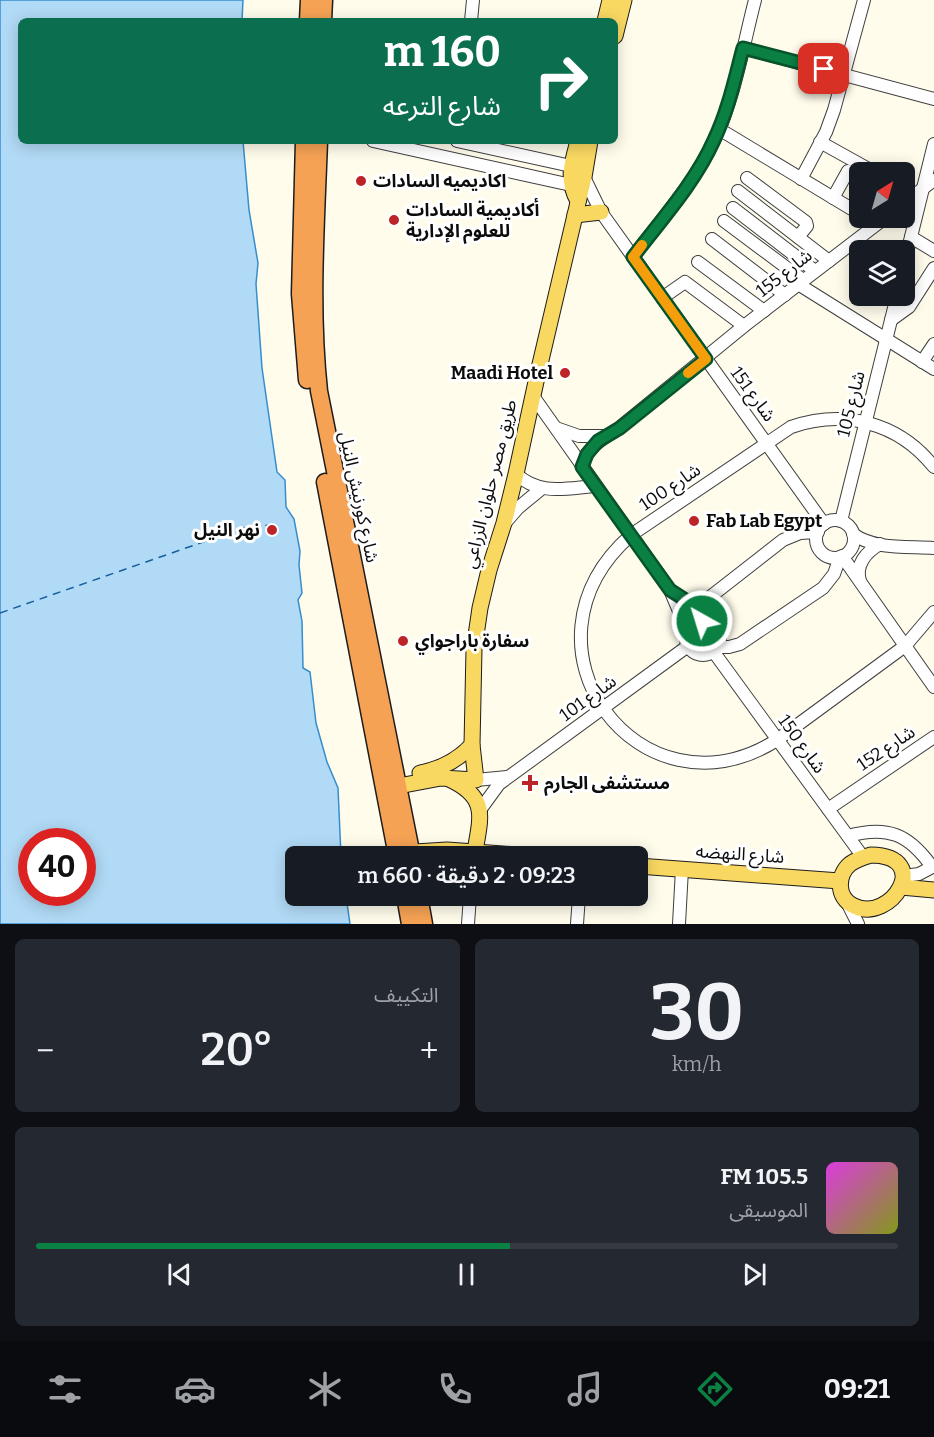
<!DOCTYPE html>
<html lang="ar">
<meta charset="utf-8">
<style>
body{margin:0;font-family:Bitter,"Noto Sans Arabic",serif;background:#242831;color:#f1f3f6;direction:rtl;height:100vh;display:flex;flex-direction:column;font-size:22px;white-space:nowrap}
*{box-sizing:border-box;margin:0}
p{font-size:20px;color:#9ea1a6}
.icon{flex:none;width:33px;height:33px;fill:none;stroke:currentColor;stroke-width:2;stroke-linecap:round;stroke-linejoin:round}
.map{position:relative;height:924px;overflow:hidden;direction:ltr}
.drawer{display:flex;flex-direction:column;gap:15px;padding:15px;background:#0d0f14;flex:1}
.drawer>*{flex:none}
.guide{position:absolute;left:18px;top:18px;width:600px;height:126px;border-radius:9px;box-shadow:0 3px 15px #0003;direction:rtl;background:#0b6e4f;color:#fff;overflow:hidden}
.needle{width:39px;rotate:37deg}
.fabs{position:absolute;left:849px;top:162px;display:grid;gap:12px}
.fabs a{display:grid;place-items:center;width:66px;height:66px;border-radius:9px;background:#171b24;box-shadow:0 3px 15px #0003;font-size:30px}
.speed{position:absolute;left:18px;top:828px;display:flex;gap:12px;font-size:30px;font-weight:700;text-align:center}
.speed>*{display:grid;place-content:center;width:78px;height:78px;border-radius:50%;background:#171b24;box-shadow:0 3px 15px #0003;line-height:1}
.speed .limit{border:9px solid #d22;background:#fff;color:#111}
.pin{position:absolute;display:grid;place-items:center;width:51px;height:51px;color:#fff;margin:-26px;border-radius:12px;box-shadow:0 3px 9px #0006}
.me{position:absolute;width:66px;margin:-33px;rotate:321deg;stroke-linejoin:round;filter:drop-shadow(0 0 4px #0008)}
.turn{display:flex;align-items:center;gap:21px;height:126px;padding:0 18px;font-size:27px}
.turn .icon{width:78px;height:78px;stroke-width:2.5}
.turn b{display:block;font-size:42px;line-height:51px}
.big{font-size:45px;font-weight:600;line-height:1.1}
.drawer .card{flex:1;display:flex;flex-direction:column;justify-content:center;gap:9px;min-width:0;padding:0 21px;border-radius:9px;background:#242831}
.drawer .dial{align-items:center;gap:0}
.dial b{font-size:78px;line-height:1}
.song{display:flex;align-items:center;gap:18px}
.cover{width:72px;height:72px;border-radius:9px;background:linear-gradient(135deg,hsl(300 70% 55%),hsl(70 70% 35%))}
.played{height:6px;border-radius:3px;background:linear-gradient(90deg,#0b8043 55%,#363941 55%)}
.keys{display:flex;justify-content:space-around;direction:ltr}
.heat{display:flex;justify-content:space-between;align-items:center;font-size:33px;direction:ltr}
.drawer .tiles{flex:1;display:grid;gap:15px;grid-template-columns:1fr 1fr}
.card:last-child{grid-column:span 2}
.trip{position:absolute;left:285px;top:846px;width:363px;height:60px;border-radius:9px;background:#171b24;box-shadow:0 3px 15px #0003;font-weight:600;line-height:60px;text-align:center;direction:rtl}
.menu{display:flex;height:96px;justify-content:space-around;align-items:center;background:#090b0e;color:#9ea1a6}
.menu .icon{width:42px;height:42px}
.menu .active{color:#0b8043}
.menu b{font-size:27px;color:#f1f3f6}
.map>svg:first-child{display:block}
.water{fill:#b1daf6;stroke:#378dce;stroke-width:1.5;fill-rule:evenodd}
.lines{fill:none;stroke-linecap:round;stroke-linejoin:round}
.ferry{stroke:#165f9e;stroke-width:1.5;stroke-dasharray:8 6;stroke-linecap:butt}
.minor-casing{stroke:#3f3f3f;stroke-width:14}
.major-casing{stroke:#1d1d1d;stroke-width:17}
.highway-casing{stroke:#1d1d1d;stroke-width:19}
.minor{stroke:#fff;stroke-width:12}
.major{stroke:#f9d862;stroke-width:15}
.highway{stroke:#f5a254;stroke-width:16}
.route-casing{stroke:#07532c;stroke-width:15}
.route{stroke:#0b8043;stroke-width:10}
.slow{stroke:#f59e0b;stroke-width:10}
.poi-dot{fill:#bd2427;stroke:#fff;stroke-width:2}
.labels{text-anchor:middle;stroke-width:6;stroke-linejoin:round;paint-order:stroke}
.poi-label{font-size:18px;font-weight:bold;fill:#0c0c0c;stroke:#fff;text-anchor:start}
.street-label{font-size:18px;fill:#0c0c0c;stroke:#fff}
</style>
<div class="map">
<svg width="934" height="924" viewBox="0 0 934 924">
<rect width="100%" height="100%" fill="#fffcec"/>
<path class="water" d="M0 0H243L242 21H21V141H243L249 210 258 263 256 284 262 368 277 472 285 480 286 507 294 519 300 551 299 565 302 593 298 600 302 621 303 668 310 672 316 723 327 762 338 788 341 856H296V896H346L350 924H0ZM32 842H82V892H32Z"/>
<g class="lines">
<polyline class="ferry" points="0,613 246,527 273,525"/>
<defs>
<g id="minor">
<polyline points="471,21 473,0"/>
<polyline points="743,48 934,99"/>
<polyline points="719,129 860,214"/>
<polyline points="373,141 580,187"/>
<polyline points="457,141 571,166 584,177 601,212 824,524"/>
<polyline points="820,142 874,172"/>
<polyline points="747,178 806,222 807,226 798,237"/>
<polyline points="801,179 826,132 834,110 864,0"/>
<polyline points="738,191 829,261"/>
<polyline points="833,198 848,171"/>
<polyline points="904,203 934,180"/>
<polyline points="733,208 815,271"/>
<polyline points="724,221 803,280"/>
<polyline points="911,237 934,251"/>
<polyline points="712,239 785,295"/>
<path d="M633 257C661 220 694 183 714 141 735 97 743 46 755 0"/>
<polyline points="698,262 764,311"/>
<polyline points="904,265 934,144"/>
<polyline points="798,284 934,369"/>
<polyline points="662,298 685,282 744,326"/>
<polyline points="891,320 909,307 934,268"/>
<polyline points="922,362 934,344"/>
<polyline points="533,396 670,590 687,630"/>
<polyline points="556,428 579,436 605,436"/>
<path d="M582 467C587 446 603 439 619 428L744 326 885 218"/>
<path d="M934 467C898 422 844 409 791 427L631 535C505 646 640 826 777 740L905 646 934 612"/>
<path d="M516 474C540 496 566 488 596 486"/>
<circle cx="835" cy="539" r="19"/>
<polyline points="841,521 897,296"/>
<polyline points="505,523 518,508 541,489"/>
<path d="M853 534C875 550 908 546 934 548"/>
<polyline points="842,556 934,687"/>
<path d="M860 581C855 565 866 552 880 544"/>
<polyline points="671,591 695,608 698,620"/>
<polyline points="702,621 704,604 710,597 783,540 800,533 818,532"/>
<circle cx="703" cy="638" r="17"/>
<polyline points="717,647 729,647 740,644 823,588 834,574 840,557"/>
<polyline points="713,651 863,857"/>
<polyline points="476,780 507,777"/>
<polyline points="828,809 934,737"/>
<polyline points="480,810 499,784 688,646"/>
<path d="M848 836C887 825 909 834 932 867"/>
<polyline points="904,876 919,874 934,866"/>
<polyline points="847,902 858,924"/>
<polyline points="468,924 470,896"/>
<polyline points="577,924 579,896"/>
<polyline points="679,924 682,869"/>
</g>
<g id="major">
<polyline points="605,21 610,0"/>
<polyline points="615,36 624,0"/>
<path d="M578 141C572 163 566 180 578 201"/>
<polyline points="575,215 601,212"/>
<path d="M420 773C441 769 458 760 472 745"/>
<path d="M449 779C488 797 481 816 475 851"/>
<polyline points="388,788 441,778 476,780 472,745 474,649 480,608 489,570 504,523 516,474 537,377 584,177 590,141"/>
<polyline points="399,853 447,850 531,856"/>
<path d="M871 855C934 856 891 924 854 906 836 898 837 875 850 864 857 859 864 857 871 855Z"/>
<polyline points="638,866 840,881"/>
<polyline points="901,887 934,890"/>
</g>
<g id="highway">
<polyline points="308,21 309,0"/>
<polyline points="323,21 324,0"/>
<polyline points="304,141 300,294 307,380"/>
<path d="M319 141C316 225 310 308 319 391L412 856"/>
<polyline points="325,482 397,856"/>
<polyline points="405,896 410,924"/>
<polyline points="419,896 424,924"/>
</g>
</defs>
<use href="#minor" class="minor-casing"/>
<use href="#major" class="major-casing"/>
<use href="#highway" class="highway-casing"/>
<use href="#minor" class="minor"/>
<use href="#major" class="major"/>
<use href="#highway" class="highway"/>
</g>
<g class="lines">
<defs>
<path id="route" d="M702 621H699C697 604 683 599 670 590L582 467 587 454 598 441 620 428 706 359 633 257C661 220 695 183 714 140 728 111 735 78 743 48L824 69"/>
</defs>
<use href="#route" class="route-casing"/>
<use href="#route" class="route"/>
<polyline class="slow" points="642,245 633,257 706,359 688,373"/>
</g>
<g class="poi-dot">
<circle cx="361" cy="181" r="6"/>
<circle cx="394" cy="220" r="6"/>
<circle cx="565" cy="373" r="6"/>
<circle cx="694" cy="521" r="6"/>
<circle cx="272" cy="530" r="6"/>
<circle cx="403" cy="641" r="6"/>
<path d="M527 774h6v6h6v6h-6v6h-6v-6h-6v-6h6z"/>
</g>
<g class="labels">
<g class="poi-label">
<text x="373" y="187">اكاديميه السادات</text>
<text x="406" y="216">أكاديمية السادات<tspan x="406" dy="21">للعلوم الإدارية</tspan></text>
<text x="553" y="379" text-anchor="end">Maadi Hotel</text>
<text x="706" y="527">Fab Lab Egypt</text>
<text x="260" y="536" text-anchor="end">نهر النيل</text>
<text x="415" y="647">سفارة باراجواي</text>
<text x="544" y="789">مستشفى الجارم</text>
</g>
<g class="street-label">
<text transform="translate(784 273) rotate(-38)" y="6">شارع 155</text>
<text transform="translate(753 394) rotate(54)" y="6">شارع 151</text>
<text transform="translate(851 404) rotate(-76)" y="6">شارع 105</text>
<text transform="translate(490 484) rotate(-76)" y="6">طريق مصر حلوان الزراعي</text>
<text transform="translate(670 487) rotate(-34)" y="6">شارع 100</text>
<text transform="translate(359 497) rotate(78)" y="6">شارع كورنيش النيل</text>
<text transform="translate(588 698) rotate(-36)" y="6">شارع 101</text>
<text transform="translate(802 744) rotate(54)" y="6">شارع 150</text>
<text transform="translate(886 748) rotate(-34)" y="6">شارع 152</text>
<text transform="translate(740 854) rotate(4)" y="6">شارع النهضه</text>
</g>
</g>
</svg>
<div class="fabs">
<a><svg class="needle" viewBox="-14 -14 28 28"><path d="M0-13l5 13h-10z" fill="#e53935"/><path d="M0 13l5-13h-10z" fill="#9ea1a6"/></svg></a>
<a><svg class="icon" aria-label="layers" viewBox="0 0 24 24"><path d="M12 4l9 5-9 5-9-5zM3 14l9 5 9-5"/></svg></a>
</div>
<div class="speed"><div class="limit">40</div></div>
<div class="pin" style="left:824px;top:69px;background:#d93025"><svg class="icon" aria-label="arrive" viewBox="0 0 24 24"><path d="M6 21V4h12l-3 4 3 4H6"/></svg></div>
<svg class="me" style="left:702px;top:621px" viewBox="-20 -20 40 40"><circle r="17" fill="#0b8043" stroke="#fff" stroke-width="3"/><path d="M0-11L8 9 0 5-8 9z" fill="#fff"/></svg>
<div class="trip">09:23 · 2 دقيقة · 660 m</div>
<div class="guide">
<div class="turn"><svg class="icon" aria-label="right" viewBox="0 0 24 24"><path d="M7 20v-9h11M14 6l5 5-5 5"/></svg><div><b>160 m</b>شارع الترعه</div></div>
</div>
</div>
<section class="drawer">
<div class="tiles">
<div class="card dial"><b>30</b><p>km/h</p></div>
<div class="card"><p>التكييف</p>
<div class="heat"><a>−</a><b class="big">20°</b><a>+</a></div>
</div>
<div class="card">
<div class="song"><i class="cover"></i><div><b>105.5 FM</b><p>الموسيقى</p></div></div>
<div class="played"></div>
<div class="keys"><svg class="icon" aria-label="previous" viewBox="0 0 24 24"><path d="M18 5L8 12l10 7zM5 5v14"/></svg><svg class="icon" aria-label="pause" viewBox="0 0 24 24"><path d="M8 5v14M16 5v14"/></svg><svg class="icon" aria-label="next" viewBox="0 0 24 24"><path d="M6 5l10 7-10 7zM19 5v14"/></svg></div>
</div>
</div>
</section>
<nav class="menu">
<b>09:21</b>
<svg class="icon active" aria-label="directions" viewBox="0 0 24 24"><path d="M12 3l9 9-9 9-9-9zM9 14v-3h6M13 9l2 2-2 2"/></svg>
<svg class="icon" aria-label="music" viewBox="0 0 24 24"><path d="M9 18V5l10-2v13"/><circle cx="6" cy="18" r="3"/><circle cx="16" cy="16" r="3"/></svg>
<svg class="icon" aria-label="phone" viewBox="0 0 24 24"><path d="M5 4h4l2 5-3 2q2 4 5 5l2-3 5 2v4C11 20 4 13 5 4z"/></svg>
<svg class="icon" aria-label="climate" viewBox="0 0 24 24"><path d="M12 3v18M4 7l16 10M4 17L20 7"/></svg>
<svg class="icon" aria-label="car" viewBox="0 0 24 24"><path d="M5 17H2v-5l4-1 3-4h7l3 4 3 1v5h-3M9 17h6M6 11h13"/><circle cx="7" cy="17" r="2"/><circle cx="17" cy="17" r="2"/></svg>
<svg class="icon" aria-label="filters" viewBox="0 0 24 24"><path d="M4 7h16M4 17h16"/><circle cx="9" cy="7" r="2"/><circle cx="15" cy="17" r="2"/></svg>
</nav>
